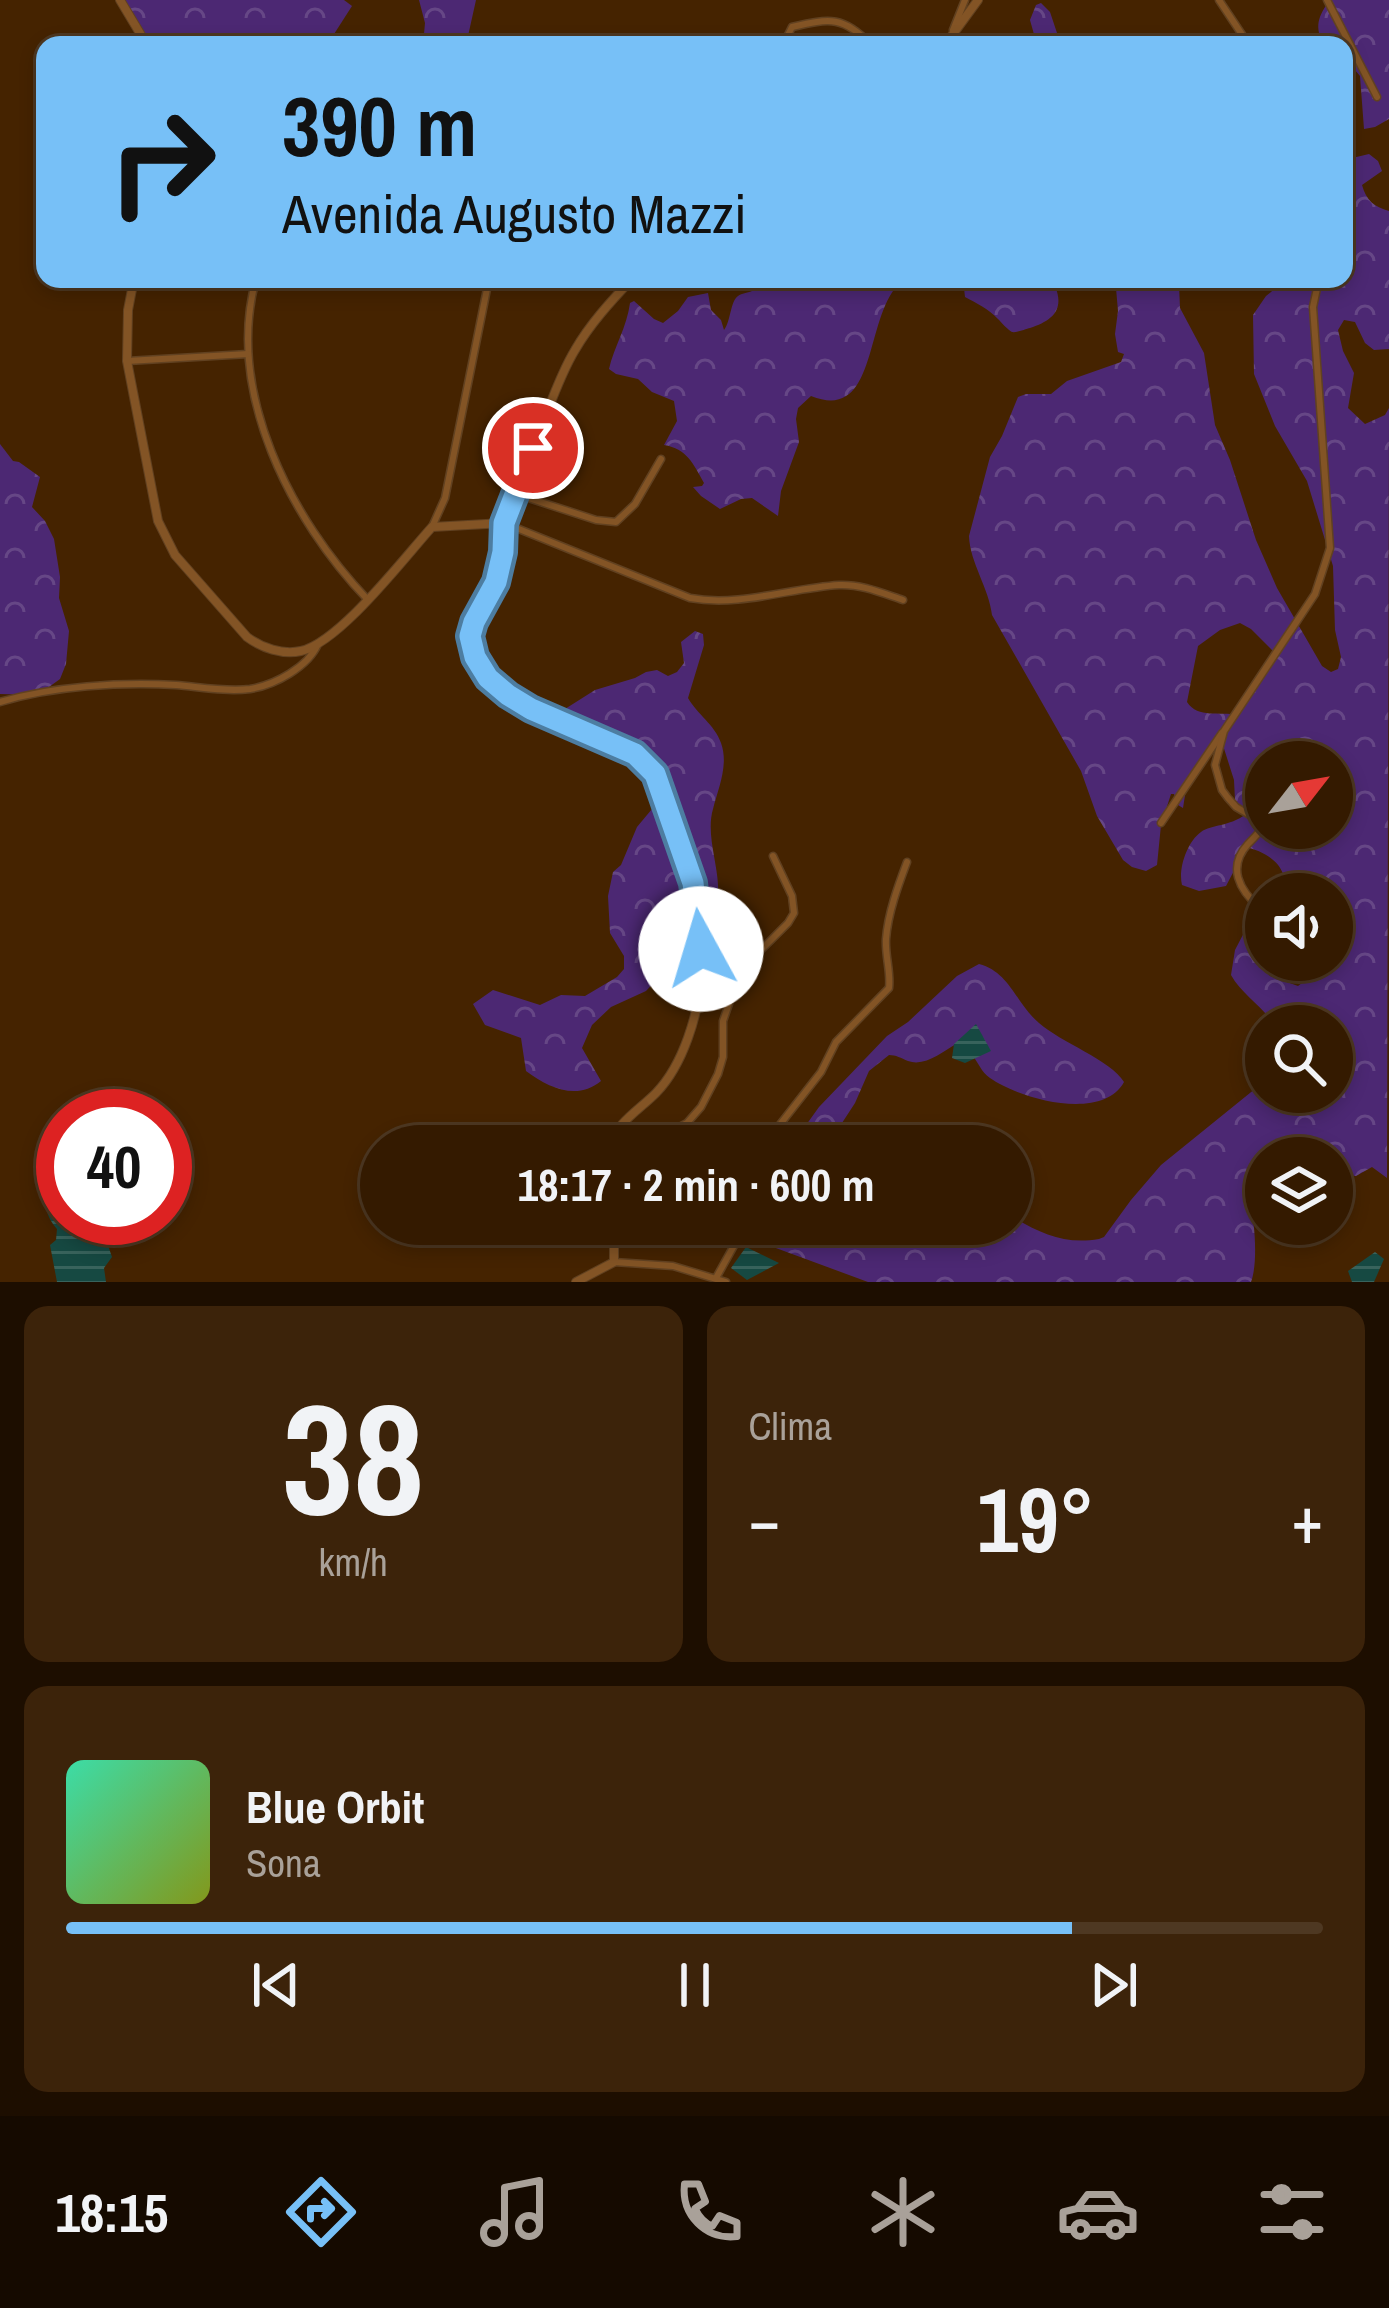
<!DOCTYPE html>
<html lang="pt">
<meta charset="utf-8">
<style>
body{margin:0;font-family:"Archivo Narrow",sans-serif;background:#3c230a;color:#f1f3f6;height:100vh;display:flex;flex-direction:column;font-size:45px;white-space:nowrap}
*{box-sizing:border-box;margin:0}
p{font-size:39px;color:#a9a199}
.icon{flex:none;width:66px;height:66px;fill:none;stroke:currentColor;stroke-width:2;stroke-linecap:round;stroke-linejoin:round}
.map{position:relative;height:1282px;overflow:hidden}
.panel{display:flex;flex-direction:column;gap:24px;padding:24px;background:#1d0e00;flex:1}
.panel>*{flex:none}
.banner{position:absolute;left:36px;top:36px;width:1317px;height:252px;border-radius:24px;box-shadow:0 6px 18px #0003,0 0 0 3px #4e3822;background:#77c0f7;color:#111;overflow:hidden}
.needle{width:78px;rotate:59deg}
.fabs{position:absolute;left:1245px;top:741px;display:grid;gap:24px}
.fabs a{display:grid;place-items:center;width:108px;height:108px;border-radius:50%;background:#341a00;box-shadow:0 6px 18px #0003,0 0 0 3px #4e3822;font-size:60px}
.speed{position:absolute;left:36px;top:1089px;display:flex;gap:24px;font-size:60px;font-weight:700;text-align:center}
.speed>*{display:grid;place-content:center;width:156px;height:156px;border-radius:50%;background:#341a00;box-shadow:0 6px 18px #0003,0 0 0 3px #4e3822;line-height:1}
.speed .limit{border:18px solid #d22;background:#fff;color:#111}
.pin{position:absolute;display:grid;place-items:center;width:102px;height:102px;color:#fff;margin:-51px;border:6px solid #fff;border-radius:50%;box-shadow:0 3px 12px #0007}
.me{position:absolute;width:132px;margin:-66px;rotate:354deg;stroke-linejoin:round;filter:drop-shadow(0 0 9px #0008)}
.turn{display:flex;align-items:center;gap:42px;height:252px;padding:0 48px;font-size:54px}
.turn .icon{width:156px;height:156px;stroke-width:2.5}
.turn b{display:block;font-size:84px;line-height:102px}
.big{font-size:90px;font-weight:700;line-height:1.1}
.panel .tile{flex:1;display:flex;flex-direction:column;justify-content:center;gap:18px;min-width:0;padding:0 42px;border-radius:24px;background:#3c230a}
.panel .dial{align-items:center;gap:0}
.dial b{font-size:156px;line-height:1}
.song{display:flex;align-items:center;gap:36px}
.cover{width:144px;height:144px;border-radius:18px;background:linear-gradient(135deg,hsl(160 70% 55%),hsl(70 70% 35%))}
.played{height:12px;border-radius:6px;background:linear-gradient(90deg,#77c0f7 80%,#4e3822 80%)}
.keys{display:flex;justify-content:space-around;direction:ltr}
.heat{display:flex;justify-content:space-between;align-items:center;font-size:66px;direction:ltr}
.panel .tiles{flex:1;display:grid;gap:24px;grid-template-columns:1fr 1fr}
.tile:last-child{grid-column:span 2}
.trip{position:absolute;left:360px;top:1125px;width:672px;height:120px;border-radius:60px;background:#341a00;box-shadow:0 6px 18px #0003,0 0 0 3px #4e3822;font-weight:700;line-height:120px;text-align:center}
.menu{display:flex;height:192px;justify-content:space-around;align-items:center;background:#150a00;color:#a9a199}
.menu .icon{width:84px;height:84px}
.menu .active{color:#77c0f7}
.menu b{font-size:54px;color:#f1f3f6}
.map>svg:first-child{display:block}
.forest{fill:url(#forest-crowns);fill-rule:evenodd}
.water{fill:url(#water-rules)}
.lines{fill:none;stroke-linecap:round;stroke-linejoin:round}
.minor-casing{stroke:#614120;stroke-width:9}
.tertiary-casing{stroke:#614120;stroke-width:10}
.minor{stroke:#835425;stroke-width:6}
.tertiary{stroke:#835425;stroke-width:8}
.route-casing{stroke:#4d7da1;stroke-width:30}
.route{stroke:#77c0f7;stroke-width:21}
</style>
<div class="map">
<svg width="1389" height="1282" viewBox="0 0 1389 1282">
<defs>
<pattern id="forest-crowns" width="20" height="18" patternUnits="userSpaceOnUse" patternTransform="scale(3)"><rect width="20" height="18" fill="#4c2873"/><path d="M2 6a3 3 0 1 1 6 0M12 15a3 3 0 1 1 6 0" fill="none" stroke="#664786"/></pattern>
<pattern id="water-rules" width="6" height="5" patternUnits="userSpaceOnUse" patternTransform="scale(3)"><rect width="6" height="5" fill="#164942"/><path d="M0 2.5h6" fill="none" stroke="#38635c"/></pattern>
</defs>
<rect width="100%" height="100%" fill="#452300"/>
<g class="forest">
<polygon points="123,0 344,0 352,6 327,45 146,45"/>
<polygon points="476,0 466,45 423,45 425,23 419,0"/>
<path d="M1330 0H1389V119L1375 127 1364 129 1360 76 1344 57V45H1324C1314 27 1318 16 1330 0Z"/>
<polygon points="1041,3 1050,12 1061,45 1037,45 1030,20 1036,5"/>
<path d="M1369 154 1378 161 1382 171 1362 185C1366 200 1374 207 1389 211V349L1374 350 1365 343 1355 322 1344 320 1338 330 1343 351 1354 373 1348 408 1365 424 1385 415 1389 408 1387 1178 1372 1167 1356 1176 1332 1175V1158H1266V1205L1257 1202 1250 1204C1255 1221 1258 1264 1251 1282H868L765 1244 754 1224H1011V1216C1040 1233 1064 1245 1099 1239L1104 1237 1131 1200 1161 1165 1266 1080V1092H1332V1026H1275C1263 1006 1242 995 1231 975L1235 950 1248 925 1247 915 1266 896V949L1259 959 1270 976 1298 986 1302 983 1305 960H1332V894H1268L1283 874C1278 859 1260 850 1245 847L1235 855 1238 863 1226 886 1199 891 1182 885C1178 869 1187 842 1201 832 1212 824 1229 827 1246 814L1235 800 1234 780 1221 739 1186 789 1183 808 1178 805 1174 794H1171L1161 825 1157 865 1146 871 1132 867 1123 860 1097 816 1081 771 992 615C989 588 970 563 969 536L990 457 1002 436 1018 397 1026 394H1051L1067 381 1121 362 1124 354 1118 352 1115 334 1118 311 1116 288 1121 279H1188L1179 285 1180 308 1204 353 1215 425 1230 460 1256 540 1277 588 1322 666 1331 672 1338 669 1341 657 1335 630 1333 566 1307 481 1275 426 1254 374 1253 315 1266 296 1287 279H1344V160ZM1240 623 1251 629 1273 651C1262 671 1251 700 1237 715 1220 711 1198 719 1187 702L1198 646 1220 630ZM1266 762H1332V828H1266Z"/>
<polygon points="542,279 637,279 600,291 551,284"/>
<path d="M758 279H904C862 311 881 424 811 396L798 408 796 419 799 442 781 491 778 516 752 498 741 499 720 509 701 496 693 487 702 486 704 483C693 463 687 449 664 445L677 421 674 401 652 392 638 379 616 374 609 369C614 347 627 327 630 303L634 301 654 319 663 323 678 311 688 297 708 293 711 310 721 320 724 330C731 321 730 302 738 296 742 293 747 293 752 291Z"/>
<path d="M963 279H1061V285L1055 286C1065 310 1052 321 1030 328 1026 329 1016 333 1012 332 1008 330 1001 322 998 319 989 309 976 303 965 297Z"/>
<polygon points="0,444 13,461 19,462 40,477 32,507 45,521 54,539 60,577 59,598 69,631 66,664 60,679 38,695 0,694"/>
<path d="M695 631 703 634 704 645 688 698C697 714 715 725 721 743 729 765 718 789 713 809 706 833 717 861 718 885 719 907 713 929 714 951L703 958 692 955 661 975 646 991 611 1007 592 1025 582 1048 601 1081C577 1101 549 1088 526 1071L521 1038 485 1025 473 1004 493 990 540 1005 561 995 585 996 617 977 624 969V956L610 933 608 896 613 872 621 865 637 827 652 809 657 796C645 776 627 761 607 747 587 732 570 740 565 709L595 690 635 678 646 672 657 670 668 676 677 672 684 663 681 642Z"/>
<path d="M979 964C1010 972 1016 1004 1039 1023 1060 1042 1111 1060 1124 1082 1102 1122 1020 1099 990 1078 981 1072 979 1063 972 1055 968 1051 961 1048 956 1044 942 1052 925 1067 908 1061 901 1058 896 1055 889 1055L869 1071 855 1103 827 1146H791L819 1107 887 1036 908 1022 957 976Z"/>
</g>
<g class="water">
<polygon points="976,1024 991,1051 965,1063 952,1058 954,1044"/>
<path d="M63 1181V1218H104L102 1228 112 1257 104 1268 106 1282H57L50 1245 56 1240 57 1229C47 1218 41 1201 48 1186Z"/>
<polygon points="746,1247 779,1263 747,1280 731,1268"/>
<polygon points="1375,1252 1384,1259 1374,1282 1352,1282 1348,1271"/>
</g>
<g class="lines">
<defs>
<g id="minor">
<polyline points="1219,0 1249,45"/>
<polyline points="1327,0 1377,97"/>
<polyline points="953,30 965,0"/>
<path d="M791 45 788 35 792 27C830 18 844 16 871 45"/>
<path d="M256 279C225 392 291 520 368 600"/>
<polyline points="127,361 248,354"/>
<polyline points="516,494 596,520 616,522 635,504 661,459"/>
<path d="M504 523 690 598C740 607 790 588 839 585 861 584 882 593 903 600"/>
<polyline points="432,527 445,498 489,279"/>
<path d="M0 702C54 686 119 682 176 685 200 687 226 692 250 689 275 685 308 667 318 644"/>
<polyline points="1161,823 1222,733"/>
<path d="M1260 908C1239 890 1227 867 1248 844 1253 839 1258 834 1262 828L1255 818 1236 807 1228 798 1222 790 1215 765 1224 731 1315 594 1330 548 1313 307 1319 279"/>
<polyline points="626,1146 659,1138 687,1123 701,1107 718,1074 723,1057 723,1021 730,1001 757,954 788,923 794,913 792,896 773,856"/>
<path d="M773 1146 778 1127 821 1072 836 1042 889 988C891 972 885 956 886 939 888 913 898 886 907 862"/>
<polyline points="614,1262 673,1266 726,1282"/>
<polyline points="716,1278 746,1224"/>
</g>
<g id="tertiary">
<polyline points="120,0 147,45"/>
<polyline points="945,45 978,0"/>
<path d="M134 279 128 310 127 361 158 521 175 555 247 637C262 648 282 655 301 651 340 642 404 558 432 527L504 523"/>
<path d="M608 1146C618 1122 639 1110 656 1093 684 1064 698 1014 702 975 706 926 677 781 635 754 586 723 511 719 479 665 458 629 489 605 499 572 504 555 501 536 506 519 516 487 530 456 542 425 552 400 561 373 575 350 590 324 611 301 632 279"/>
<polyline points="576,1282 614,1262 614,1224"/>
</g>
</defs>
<use href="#minor" class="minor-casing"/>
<use href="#tertiary" class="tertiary-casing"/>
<use href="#minor" class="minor"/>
<use href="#tertiary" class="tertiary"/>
</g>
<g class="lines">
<defs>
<polyline id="route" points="533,448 504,523 503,552 496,582 474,622 470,636 475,657 488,678 508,695 531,709 635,754 655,774 693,883 701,949"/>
</defs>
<use href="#route" class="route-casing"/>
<use href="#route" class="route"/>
</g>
</svg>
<div class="fabs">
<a><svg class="needle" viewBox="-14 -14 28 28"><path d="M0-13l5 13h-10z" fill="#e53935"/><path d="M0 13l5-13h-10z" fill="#a9a199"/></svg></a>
<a><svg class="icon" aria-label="sound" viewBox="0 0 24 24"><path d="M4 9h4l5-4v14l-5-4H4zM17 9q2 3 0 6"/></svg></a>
<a><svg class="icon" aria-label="search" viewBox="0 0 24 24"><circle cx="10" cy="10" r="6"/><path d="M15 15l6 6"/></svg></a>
<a><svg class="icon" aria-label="layers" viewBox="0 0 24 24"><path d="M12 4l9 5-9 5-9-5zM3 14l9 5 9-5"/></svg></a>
</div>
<div class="speed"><div class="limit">40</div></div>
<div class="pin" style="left:533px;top:448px;background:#d93025"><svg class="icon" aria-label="arrive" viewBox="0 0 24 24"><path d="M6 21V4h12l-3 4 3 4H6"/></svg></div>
<svg class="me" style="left:701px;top:949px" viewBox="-20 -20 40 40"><circle r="19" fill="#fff"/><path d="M0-13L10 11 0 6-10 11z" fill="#77c0f7"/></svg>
<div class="trip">18:17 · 2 min · 600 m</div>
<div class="banner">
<div class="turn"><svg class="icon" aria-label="right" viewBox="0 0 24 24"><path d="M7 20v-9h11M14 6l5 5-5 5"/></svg><div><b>390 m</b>Avenida Augusto Mazzi</div></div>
</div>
</div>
<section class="panel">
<div class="tiles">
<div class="tile dial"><b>38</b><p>km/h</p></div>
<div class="tile"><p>Clima</p>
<div class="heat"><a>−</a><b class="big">19°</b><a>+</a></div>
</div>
<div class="tile">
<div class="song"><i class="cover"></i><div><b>Blue Orbit</b><p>Sona</p></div></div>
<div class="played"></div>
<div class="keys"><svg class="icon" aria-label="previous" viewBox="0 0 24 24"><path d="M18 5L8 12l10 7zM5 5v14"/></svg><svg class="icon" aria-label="pause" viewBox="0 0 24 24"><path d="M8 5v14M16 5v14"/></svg><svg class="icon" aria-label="next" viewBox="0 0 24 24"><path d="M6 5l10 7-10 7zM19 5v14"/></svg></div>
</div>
</div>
</section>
<nav class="menu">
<b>18:15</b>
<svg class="icon active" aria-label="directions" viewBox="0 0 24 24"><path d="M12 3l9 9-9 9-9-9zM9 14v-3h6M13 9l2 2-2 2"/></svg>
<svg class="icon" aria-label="music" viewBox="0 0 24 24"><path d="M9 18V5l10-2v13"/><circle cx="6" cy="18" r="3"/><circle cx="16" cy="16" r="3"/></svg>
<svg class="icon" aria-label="phone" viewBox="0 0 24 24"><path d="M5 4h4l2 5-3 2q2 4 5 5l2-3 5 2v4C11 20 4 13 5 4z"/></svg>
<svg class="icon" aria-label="climate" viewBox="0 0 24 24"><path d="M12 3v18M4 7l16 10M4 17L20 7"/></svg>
<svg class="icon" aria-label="car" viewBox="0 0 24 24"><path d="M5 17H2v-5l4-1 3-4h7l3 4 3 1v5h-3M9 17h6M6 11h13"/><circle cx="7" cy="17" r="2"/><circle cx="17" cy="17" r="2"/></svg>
<svg class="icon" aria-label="filters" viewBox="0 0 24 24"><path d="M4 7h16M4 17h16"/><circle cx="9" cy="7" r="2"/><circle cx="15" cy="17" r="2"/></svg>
</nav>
